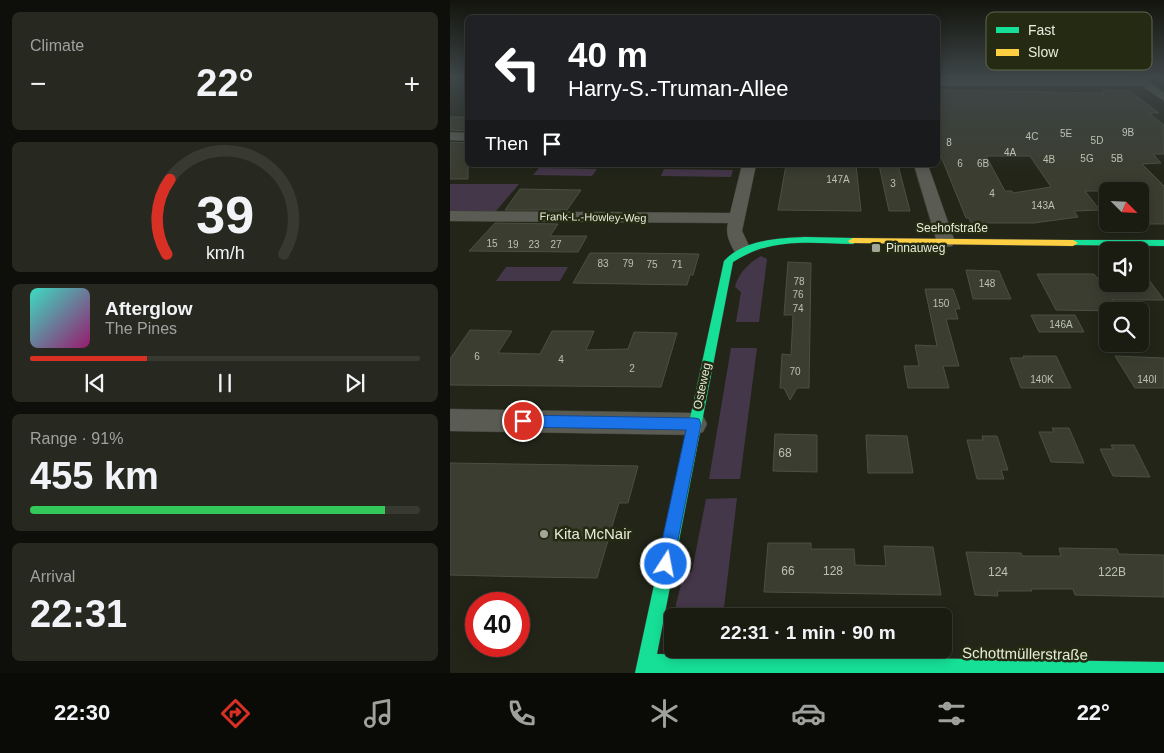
<!DOCTYPE html>
<meta charset="utf-8">
<style>
body{margin:0;font-family:Arial,sans-serif;background:#272920;color:#f1f3f6;height:100vh;display:flex;flex-direction:column;font-size:19px;white-space:nowrap}
*{box-sizing:border-box;margin:0}
p{font-size:16px;color:#9fa19f}
.icon{flex:none;width:28px;height:28px;fill:none;stroke:currentColor;stroke-width:2;stroke-linecap:round;stroke-linejoin:round}
.map{position:relative;flex:1;overflow:hidden}
.sheet{display:flex;flex-direction:column;gap:12px;padding:12px;background:#0e0f0a;width:450px}
.sheet>*{flex:none}
.top-card{position:absolute;left:15px;top:15px;width:475px;height:152px;border-radius:8px;box-shadow:0 2px 12px #0003,0 0 0 1px #383a32;background:#202124;color:#fff;overflow:hidden}
.needle{width:32px;rotate:114deg}
.fabs{position:absolute;left:649px;top:182px;display:grid;gap:10px}
.fabs a{display:grid;place-items:center;width:50px;height:50px;border-radius:8px;background:#1a1c12;box-shadow:0 2px 12px #0003,0 0 0 1px #383a32;font-size:25px}
.speed{position:absolute;left:15px;top:592px;display:flex;gap:10px;font-size:25px;font-weight:700;text-align:center}
.speed>*{display:grid;place-content:center;width:65px;height:65px;border-radius:50%;background:#1a1c12;box-shadow:0 2px 12px #0003,0 0 0 1px #383a32;line-height:1}
.speed .limit{border:8px solid #d22;background:#fff;color:#111}
.pin{position:absolute;display:grid;place-items:center;width:42px;height:42px;color:#fff;margin:-21px;border:2px solid #fff;border-radius:50%;box-shadow:0 1px 5px #0007}
.me{position:absolute;width:55px;margin:-28px;rotate:11deg;stroke-linejoin:round;filter:drop-shadow(0 0 4px #0008)}
.turn{display:flex;align-items:center;gap:18px;height:105px;padding:0 20px;font-size:22px}
.turn .icon{width:65px;height:65px;stroke-width:2.5}
.turn b{display:block;font-size:35px;line-height:42px}
.then{display:flex;align-items:center;height:48px;padding:0 20px;background:#0003;gap:10px;font-size:19px}
.big{font-size:38px;font-weight:700;line-height:1.1}
.sheet .widget{flex:1;display:flex;flex-direction:column;justify-content:center;gap:8px;min-width:0;padding:0 18px;border-radius:8px;background:#272920}
.sheet .dial{align-items:center;gap:0}
.dial svg{height:130px;overflow:visible;fill:none;stroke:#383a32;stroke-width:7;stroke-linecap:round;text-anchor:middle}
.dial text{fill:#f1f3f6;stroke:none}
.song{display:flex;align-items:center;gap:15px}
.cover{width:60px;height:60px;border-radius:8px;background:linear-gradient(135deg,hsl(170 70% 55%),hsl(320 70% 35%))}
.played{height:5px;border-radius:2px;background:linear-gradient(90deg,#d93025 30%,#383a32 30%)}
.keys{display:flex;justify-content:space-around;direction:ltr}
.heat{display:flex;justify-content:space-between;align-items:center;font-size:28px;direction:ltr}
.charge{height:8px;border-radius:4px;background:linear-gradient(90deg,#34c759 91%,#383a32 0)}
.trip{position:absolute;left:214px;top:608px;width:288px;height:50px;border-radius:8px;background:#1a1c12;box-shadow:0 2px 12px #0003,0 0 0 1px #383a32;font-weight:700;line-height:50px;text-align:center}
.dock{display:flex;height:80px;justify-content:space-around;align-items:center;background:#0a0b07;color:#9fa19f}
.dock .icon{width:35px;height:35px}
.dock .on{color:#d93025}
.dock b{font-size:22px;color:#f1f3f6}
main{display:flex;flex:1;min-height:0}
.map>svg:first-child{display:block}
.green{fill:#45374a}
.building{fill:#3a3d30;stroke:#4c4f43;fill-rule:evenodd}
.lines{fill:none;stroke-linecap:round;stroke-linejoin:round}
.street-casing{stroke:#3d4034;stroke-width:1}
.fast-casing{stroke:#3d4034;stroke-width:1}
.slow-casing{stroke:#3d4034;stroke-width:1}
.street{fill:#5a5c54;fill-rule:evenodd}
.fast{fill:#16e098;fill-rule:evenodd}
.slow{fill:#ffcf43;fill-rule:evenodd}
.route{fill:#1a73e8;stroke:#114b97}
.poi-dot{fill:#a2a697;stroke:#252b12;stroke-width:2}
.labels{text-anchor:middle;stroke-width:5;stroke-linejoin:round;paint-order:stroke}
.number-label{font-size:10px;fill:#bcc0b1}
.far-street-label{font-size:11px;fill:#e7ecdc;stroke:#252b12}
.street-label{font-size:12px;fill:#e7ecdc;stroke:#252b12}
.poi-label{font-size:12px;fill:#e7ecdc;stroke:#252b12;text-anchor:start}
.near-number-label{font-size:12px;fill:#bcc0b1}
.near-poi-label{font-size:15px;fill:#e7ecdc;stroke:#252b12;text-anchor:start}
.near-street-label{font-size:15px;fill:#e7ecdc;stroke:#252b12}
.key{fill:#252b12;stroke:#5f654f;stroke-width:1}
.key-label{font-size:14px;fill:#e7ecdc}
</style>
<main>
<section class="sheet">
<div class="widget"><p>Climate</p>
<div class="heat"><a>−</a><b class="big">22°</b><a>+</a></div>
</div>
<div class="widget dial"><svg viewBox="0 0 100 80">
<path d="M14 69A42 42 0 1 1 86 69"/>
<path d="M14 69A42 42 0 0 1 16 23" stroke="#d93025"/>
<text x="50" y="56" font-size="32" font-weight="700">39</text>
<text x="50" y="72" font-size="11">km/h</text>
</svg></div>
<div class="widget">
<div class="song"><i class="cover"></i><div><b>Afterglow</b><p>The Pines</p></div></div>
<div class="played"></div>
<div class="keys"><svg class="icon" aria-label="previous" viewBox="0 0 24 24"><path d="M18 5L8 12l10 7zM5 5v14"/></svg><svg class="icon" aria-label="pause" viewBox="0 0 24 24"><path d="M8 5v14M16 5v14"/></svg><svg class="icon" aria-label="next" viewBox="0 0 24 24"><path d="M6 5l10 7-10 7zM19 5v14"/></svg></div>
</div>
<div class="widget"><p>Range · 91%</p><b class="big">455 km</b><div class="charge"></div></div>
<div class="widget"><p>Arrival</p><b class="big">22:31</b></div>
</section>
<div class="map">
<svg width="714" height="673" viewBox="0 0 714 673">
<rect width="100%" height="100%" fill="#222518"/>
<g class="green">
<polygon points="89,168 147,169 142,176 83,175"/>
<polygon points="214,169 283,170 281,177 211,176"/>
<polygon points="0,184 69,184 46,211 0,211"/>
<path d="M311 256 317 259 309 322H286L291 292 285 287C288 273 299 263 311 256Z"/>
<polygon points="56,267 118,267 110,281 46,281"/>
<polygon points="281,348 307,348 290,479 259,479"/>
<polygon points="287,498 273,616 226,616 226,604 232,581 242,571 256,499"/>
</g>
<g class="building">
<path d="M488 90 654 93 652 90 680 91 709 113H699L714 125V154H703L711 163 692 164 714 186V224H690V191H635L650 210 624 211 628 217 584 223H521L519 218H516L488 149V129H491L488 120ZM536 156H580L601 187 563 193 562 191H555Z"/>
<polygon points="0,117 18,117 18,131 0,130"/>
<polygon points="0,142 18,143 18,179 0,179"/>
<polygon points="336,165 406,165 411,211 328,210"/>
<polygon points="429,165 448,165 460,211 439,211"/>
<polygon points="70,189 131,190 117,210 55,210"/>
<polygon points="45,223 108,224 100,236 137,236 128,252 19,251"/>
<polygon points="140,253 180,253 249,254 243,275 240,275 237,285 123,283"/>
<polygon points="338,262 361,263 359,388 347,388 340,400 334,388 330,388 332,354 341,355 343,315 334,315"/>
<polygon points="690,268 714,300 662,300 669,311 606,310 587,274 644,274 652,284 690,284"/>
<polygon points="516,270 549,271 561,299 523,299"/>
<polygon points="475,289 503,289 510,309 505,309 508,319 496,319 509,366 493,366 499,388 458,388 454,366 469,366 465,345 487,346"/>
<polygon points="581,315 625,315 634,332 589,332"/>
<polygon points="20,330 62,331 48,353 90,354 102,331 144,331 136,350 178,349 184,332 227,333 211,387 0,385 0,359"/>
<polygon points="573,356 606,356 621,388 571,388 560,358 574,358"/>
<polygon points="665,356 714,358 714,388 685,388"/>
<polygon points="602,428 619,428 634,463 601,462 589,432 604,432"/>
<polygon points="325,434 367,435 367,472 323,471"/>
<polygon points="416,435 457,436 463,473 418,473"/>
<polygon points="532,436 547,436 558,470 551,470 554,479 527,479 517,440 533,440"/>
<polygon points="661,445 684,445 700,477 663,476 650,449 663,449"/>
<polygon points="0,463 188,466 178,503 169,503 147,578 80,577 0,575"/>
<polygon points="318,543 361,543 361,549 404,549 405,565 436,566 434,546 483,547 491,595 314,592"/>
<polygon points="609,548 667,549 669,554 714,555 714,597 625,595 623,589 581,589 582,591 547,591 548,596 525,595 516,552 571,553 572,556 611,556"/>
</g>
<g class="lines">
<defs>
<g id="street">
<polygon points="681,77 693,77 714,93 714,101 692,86 488,86 488,80 683,80"/>
<polygon points="0,132 18,133 18,141 0,140"/>
<path d="M292 165H306L292 231 301 250 298 254 292 256 286 254C280 244 275 234 278 223L0 221V211L280 213Z"/>
<polygon points="464,165 478,165 505,242 502,246 496,247 490,246 487,242"/>
<polygon points="0,409 244,413 253,416 257,424 253,432 244,435 0,431"/>
</g>
<g id="fast">
<path d="M355 237 403 238 408 241 403 244C360 243 321 237 283 262L207 654 714 662V673H185L274 261C293 240 329 238 355 237Z"/>
<polygon points="623,240 714,240 714,246 620,245 620,241"/>
</g>
<polygon id="slow" points="403,238 623,240 628,243 623,246 400,243 398,241"/>
</defs>
<use href="#street" class="street-casing"/>
<use href="#fast" class="fast-casing"/>
<use href="#slow" class="slow-casing"/>
<use href="#street" class="street"/>
<use href="#fast" class="fast"/>
<use href="#slow" class="slow"/>
</g>
<linearGradient id="sky" x2="0" y2="1"><stop stop-color="#13140d"/><stop offset="0.45" stop-color="#3e4648"/><stop offset="1" stop-color="#3e4648" stop-opacity="0"/></linearGradient>
<rect width="714" height="172" fill="url(#sky)"/>
<polygon class="route" points="73,415 244,418 249,419 251,424 222,570 216,572 210,570 207,564 236,430 73,427 68,425 66,421 68,417"/>
<g class="poi-dot">
<rect x="421" y="243" width="10" height="10" rx="2.5"/>
<circle cx="94" cy="534" r="5"/>
</g>
<g class="labels">
<g class="number-label">
<text x="678" y="136">9B</text>
<text x="616" y="137">5E</text>
<text x="582" y="140">4C</text>
<text x="647" y="144">5D</text>
<text x="499" y="146">8</text>
<text x="560" y="156">4A</text>
<text x="637" y="162">5G</text>
<text x="667" y="162">5B</text>
<text x="599" y="163">4B</text>
<text x="510" y="167">6</text>
<text x="533" y="167">6B</text>
<text x="388" y="183">147A</text>
<text x="443" y="187">3</text>
<text x="542" y="197">4</text>
<text x="593" y="209">143A</text>
<text x="42" y="247">15</text>
<text x="63" y="248">19</text>
<text x="84" y="248">23</text>
<text x="106" y="248">27</text>
<text x="153" y="267">83</text>
<text x="178" y="267">79</text>
<text x="202" y="268">75</text>
<text x="227" y="268">71</text>
<text x="349" y="285">78</text>
<text x="537" y="287">148</text>
<text x="348" y="298">76</text>
<text x="491" y="307">150</text>
<text x="348" y="312">74</text>
<text x="611" y="328">146A</text>
<text x="27" y="360">6</text>
<text x="111" y="363">4</text>
<text x="182" y="372">2</text>
<text x="345" y="375">70</text>
<text x="592" y="383">140K</text>
<text x="697" y="383">140I</text>
</g>
<g class="far-street-label">
<text transform="translate(143 217) rotate(1)" y="4">Frank-L.-Howley-Weg</text>
</g>
<g class="street-label">
<text x="502" y="232">Seehofstraße</text>
<text transform="translate(252 386) rotate(-78)" y="4">Osteweg</text>
</g>
<g class="poi-label">
<text x="436" y="252">Pinnauweg</text>
</g>
<g class="near-number-label">
<text x="335" y="457">68</text>
<text x="338" y="575">66</text>
<text x="383" y="575">128</text>
<text x="548" y="576">124</text>
<text x="662" y="576">122B</text>
</g>
<g class="near-poi-label">
<text x="104" y="539">Kita McNair</text>
</g>
<g class="near-street-label">
<text transform="translate(575 654) rotate(1)" y="5">Schottmüllerstraße</text>
</g>
</g>
<rect x="536" y="12" width="166" height="58" rx="8" class="key"/>
<rect x="546" y="27" width="23" height="6" fill="#16e098"/>
<rect x="546" y="49" width="23" height="7" fill="#ffcf43"/>
<g class="key-label">
<text x="578" y="35">Fast</text>
<text x="578" y="57">Slow</text>
</g>
</svg>
<div class="fabs">
<a><svg class="needle" viewBox="-14 -14 28 28"><path d="M0-13l5 13h-10z" fill="#e53935"/><path d="M0 13l5-13h-10z" fill="#9fa19f"/></svg></a>
<a><svg class="icon" aria-label="sound" viewBox="0 0 24 24"><path d="M4 9h4l5-4v14l-5-4H4zM17 9q2 3 0 6"/></svg></a>
<a><svg class="icon" aria-label="search" viewBox="0 0 24 24"><circle cx="10" cy="10" r="6"/><path d="M15 15l6 6"/></svg></a>
</div>
<div class="speed"><div class="limit">40</div></div>
<div class="pin" style="left:73px;top:421px;background:#d93025"><svg class="icon" aria-label="arrive" viewBox="0 0 24 24"><path d="M6 21V4h12l-3 4 3 4H6"/></svg></div>
<svg class="me" style="left:216px;top:564px" viewBox="-20 -20 40 40"><circle r="17" fill="#1a73e8" stroke="#fff" stroke-width="3"/><path d="M0-11L8 9 0 5-8 9z" fill="#fff"/></svg>
<div class="trip">22:31 · 1 min · 90 m</div>
<div class="top-card">
<div class="turn"><svg class="icon" aria-label="left" viewBox="0 0 24 24"><path d="M17 20v-9H6M10 6l-5 5 5 5"/></svg><div><b>40 m</b>Harry-S.-Truman-Allee</div></div>
<div class="then">Then<svg class="icon" aria-label="arrive" viewBox="0 0 24 24"><path d="M6 21V4h12l-3 4 3 4H6"/></svg></div>
</div>
</div>
</main>
<nav class="dock">
<b>22:30</b>
<svg class="icon on" aria-label="directions" viewBox="0 0 24 24"><path d="M12 3l9 9-9 9-9-9zM9 14v-3h6M13 9l2 2-2 2"/></svg>
<svg class="icon" aria-label="music" viewBox="0 0 24 24"><path d="M9 18V5l10-2v13"/><circle cx="6" cy="18" r="3"/><circle cx="16" cy="16" r="3"/></svg>
<svg class="icon" aria-label="phone" viewBox="0 0 24 24"><path d="M5 4h4l2 5-3 2q2 4 5 5l2-3 5 2v4C11 20 4 13 5 4z"/></svg>
<svg class="icon" aria-label="climate" viewBox="0 0 24 24"><path d="M12 3v18M4 7l16 10M4 17L20 7"/></svg>
<svg class="icon" aria-label="car" viewBox="0 0 24 24"><path d="M5 17H2v-5l4-1 3-4h7l3 4 3 1v5h-3M9 17h6M6 11h13"/><circle cx="7" cy="17" r="2"/><circle cx="17" cy="17" r="2"/></svg>
<svg class="icon" aria-label="filters" viewBox="0 0 24 24"><path d="M4 7h16M4 17h16"/><circle cx="9" cy="7" r="2"/><circle cx="15" cy="17" r="2"/></svg>
<b>22°</b>
</nav>
